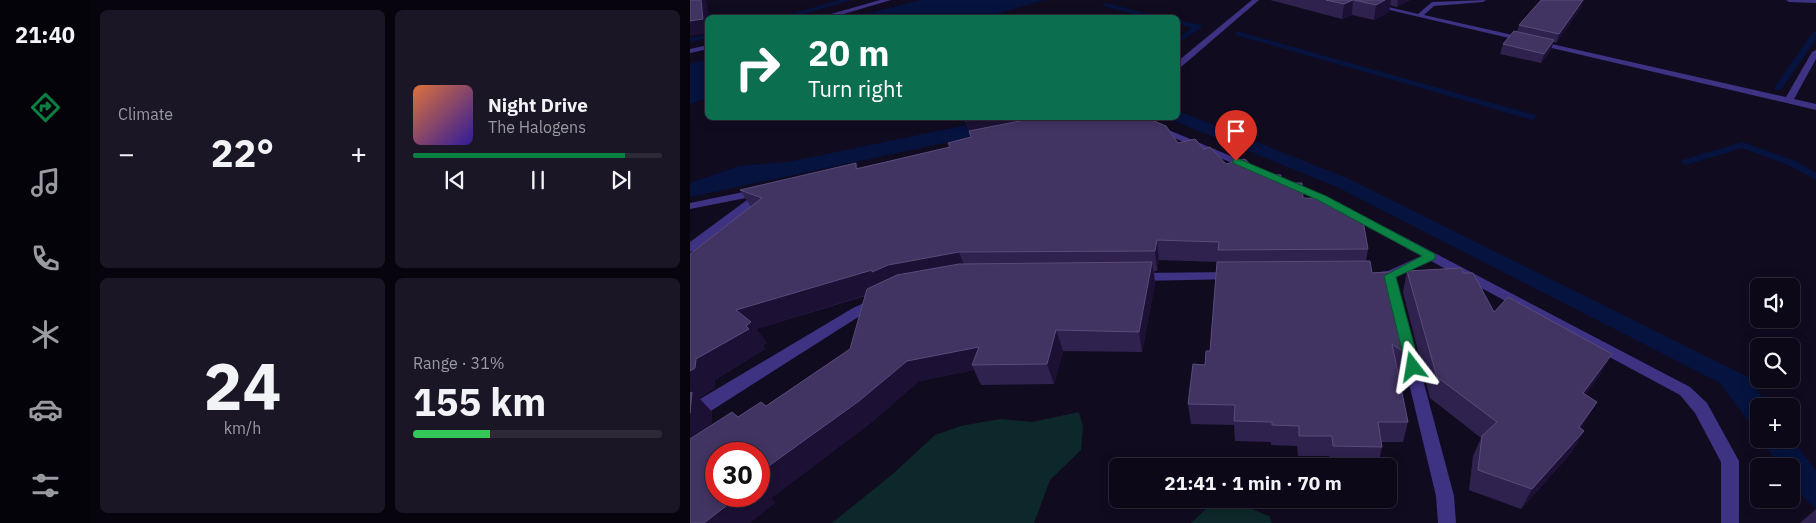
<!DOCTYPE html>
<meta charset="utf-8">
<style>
body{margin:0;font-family:"IBM Plex Sans",sans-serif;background:#1b1625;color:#f1f3f6;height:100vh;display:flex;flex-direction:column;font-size:19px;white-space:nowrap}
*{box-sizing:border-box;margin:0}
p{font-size:16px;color:#9a9aa2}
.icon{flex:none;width:28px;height:28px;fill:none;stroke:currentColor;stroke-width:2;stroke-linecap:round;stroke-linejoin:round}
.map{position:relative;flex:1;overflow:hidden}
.details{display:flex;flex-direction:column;gap:10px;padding:10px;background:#07040d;width:600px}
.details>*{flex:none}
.banner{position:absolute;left:15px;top:15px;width:475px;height:105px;border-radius:8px;box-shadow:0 2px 12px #0003,0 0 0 1px #2d2937;background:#0b6e4f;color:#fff;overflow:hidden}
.controls{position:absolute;left:1060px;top:278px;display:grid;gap:10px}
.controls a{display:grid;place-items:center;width:50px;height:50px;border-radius:8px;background:#0d0818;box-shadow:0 2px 12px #0003,0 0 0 1px #2d2937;font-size:25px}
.speed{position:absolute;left:15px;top:442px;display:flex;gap:10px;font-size:25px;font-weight:700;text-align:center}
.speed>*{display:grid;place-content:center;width:65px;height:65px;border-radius:50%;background:#0d0818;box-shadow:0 2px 12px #0003,0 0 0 1px #2d2937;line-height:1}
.speed .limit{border:8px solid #d22;background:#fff;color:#111}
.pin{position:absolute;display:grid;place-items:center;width:42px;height:42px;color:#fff;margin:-51px -21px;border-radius:50% 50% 50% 0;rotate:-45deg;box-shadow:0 0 5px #0007}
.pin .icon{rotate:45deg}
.me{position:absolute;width:55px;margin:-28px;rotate:346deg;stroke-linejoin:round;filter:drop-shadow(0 0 4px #0008)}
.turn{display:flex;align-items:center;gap:18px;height:105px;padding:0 20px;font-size:22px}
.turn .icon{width:65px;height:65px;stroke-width:2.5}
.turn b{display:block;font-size:35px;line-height:42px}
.big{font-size:38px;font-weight:800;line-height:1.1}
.details .card{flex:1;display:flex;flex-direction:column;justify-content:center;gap:8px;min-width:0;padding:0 18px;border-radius:8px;background:#1b1625}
.details .dial{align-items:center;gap:0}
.dial b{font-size:65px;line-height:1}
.song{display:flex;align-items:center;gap:15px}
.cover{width:60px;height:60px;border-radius:8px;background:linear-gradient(135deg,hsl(20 70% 55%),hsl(250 70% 35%))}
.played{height:5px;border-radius:2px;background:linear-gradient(90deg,#0b8043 85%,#2d2937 85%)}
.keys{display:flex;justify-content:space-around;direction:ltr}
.heat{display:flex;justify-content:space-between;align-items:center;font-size:28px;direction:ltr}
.charge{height:8px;border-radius:4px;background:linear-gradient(90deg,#34c759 31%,#2d2937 0)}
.details .tiles{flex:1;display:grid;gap:10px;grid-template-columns:repeat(2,1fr)}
.trip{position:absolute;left:419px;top:458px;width:288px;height:50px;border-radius:8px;background:#0d0818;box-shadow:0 2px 12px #0003,0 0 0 1px #2d2937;font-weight:800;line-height:50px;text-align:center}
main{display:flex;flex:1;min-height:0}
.tab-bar{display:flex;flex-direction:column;width:90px;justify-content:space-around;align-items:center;background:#05030a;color:#9a9aa2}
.tab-bar .icon{width:35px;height:35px}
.tab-bar .selected{color:#0b8043}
.tab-bar b{font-size:22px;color:#f1f3f6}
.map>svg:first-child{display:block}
.green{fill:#0d282a}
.water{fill:#05133e}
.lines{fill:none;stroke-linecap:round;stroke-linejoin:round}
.stream{fill:#05133e;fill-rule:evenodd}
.minor{fill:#3e3283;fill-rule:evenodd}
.wall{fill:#30224f;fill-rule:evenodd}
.shaded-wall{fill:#1c1134}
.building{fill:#413462;stroke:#594b7b}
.route{fill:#0b8043;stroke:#07532c}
</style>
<main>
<nav class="tab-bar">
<b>21:40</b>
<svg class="icon selected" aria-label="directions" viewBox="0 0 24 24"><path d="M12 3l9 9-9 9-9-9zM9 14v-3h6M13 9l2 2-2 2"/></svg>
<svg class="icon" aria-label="music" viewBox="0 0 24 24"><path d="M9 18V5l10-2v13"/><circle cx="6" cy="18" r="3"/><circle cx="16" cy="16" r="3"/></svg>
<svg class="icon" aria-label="phone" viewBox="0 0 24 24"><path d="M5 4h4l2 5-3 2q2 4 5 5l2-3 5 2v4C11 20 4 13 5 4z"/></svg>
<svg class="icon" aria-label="climate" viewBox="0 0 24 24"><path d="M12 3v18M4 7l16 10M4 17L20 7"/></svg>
<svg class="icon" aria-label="car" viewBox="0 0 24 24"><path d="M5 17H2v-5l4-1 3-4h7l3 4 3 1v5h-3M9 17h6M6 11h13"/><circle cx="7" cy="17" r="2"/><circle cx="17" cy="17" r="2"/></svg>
<svg class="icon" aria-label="filters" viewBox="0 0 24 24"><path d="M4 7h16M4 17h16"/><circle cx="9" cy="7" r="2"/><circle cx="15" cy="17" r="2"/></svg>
</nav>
<section class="details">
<div class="tiles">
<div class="card"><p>Climate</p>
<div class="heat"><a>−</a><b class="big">22°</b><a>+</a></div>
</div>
<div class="card">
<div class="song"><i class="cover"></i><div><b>Night Drive</b><p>The Halogens</p></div></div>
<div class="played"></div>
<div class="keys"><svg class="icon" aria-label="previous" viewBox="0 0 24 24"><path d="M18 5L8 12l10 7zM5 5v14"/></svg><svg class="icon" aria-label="pause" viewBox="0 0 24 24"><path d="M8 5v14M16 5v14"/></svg><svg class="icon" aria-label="next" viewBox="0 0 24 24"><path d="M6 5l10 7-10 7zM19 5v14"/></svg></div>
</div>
<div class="card dial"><b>24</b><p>km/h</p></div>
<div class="card"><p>Range · 31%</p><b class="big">155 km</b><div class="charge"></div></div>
</div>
</section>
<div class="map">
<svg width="1126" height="523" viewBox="0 0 1126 523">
<rect width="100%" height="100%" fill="#110b20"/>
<g class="green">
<polygon points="389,412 393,427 391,450 360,480 344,523 142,523 204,473 245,435 271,426 310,419 342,422"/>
<polygon points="542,501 579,516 582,523 501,523 518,507"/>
</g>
<g class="water">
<polygon points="230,0 354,0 297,17 164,17"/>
<polygon points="17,59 17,98 0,104 0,64"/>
<polygon points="488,111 657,178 1058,377 1079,406 1069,406 1069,436 1030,383 647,187 477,118 488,118"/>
<polygon points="310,118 372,118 0,197 0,183 49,166 98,162"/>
<path d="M1101 437 1126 471V508C1111 497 1101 486 1101 466H1090L1071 439Z"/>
</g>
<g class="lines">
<g class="stream">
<polygon points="150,0 161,0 100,18 87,18"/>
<polygon points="416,3 471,17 472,18 459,18 414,6 413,5"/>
<polygon points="488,20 511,25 512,27 488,43 488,38 502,28 488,24"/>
<polygon points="546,31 845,115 847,117 842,120 839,119 546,35"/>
<polygon points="1123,32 1126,32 1126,39 1091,90 1085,90 1084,88"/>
<polygon points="18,34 18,38 0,42 0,38"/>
<polygon points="1052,142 1106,161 1126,173 1126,180 1098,165 1052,148 996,165 991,162 992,160"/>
</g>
<g class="minor">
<polygon points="190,0 201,0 140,18 127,18"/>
<polygon points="562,0 569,0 491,67 488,67 488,61"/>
<polygon points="657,0 669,0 728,14 742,2 796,0 793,2 744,6 734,15 1096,97 1122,52 1126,50 1126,59 1104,99 1126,104 1126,110"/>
<polygon points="1096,0 1126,0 1126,3 1099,2"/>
<polygon points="18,45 18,49 0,53 0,49"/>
<polygon points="438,118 450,118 636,196 1000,387 1017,403 1049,461 1049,523 1031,523 1031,462 1005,413 990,395 741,261 705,278 681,279 680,276 681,273 698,271 731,256 628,200"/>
<polygon points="68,189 77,194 76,196 4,251 0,252 0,242 61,197 0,209 0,203"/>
<polygon points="543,272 549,276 548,279 448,281 442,277 448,273"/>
<polygon points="187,297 192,299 194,302 192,305 173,314 16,414 0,419 0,405 163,308"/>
<polygon points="717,341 722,342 724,346 764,496 766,523 748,523 746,496 710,346 712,342"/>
</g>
</g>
<g class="wall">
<polygon points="580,0 720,0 707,7 700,5 699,12 684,20 662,15 652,19"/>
<polygon points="892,6 866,43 863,42 861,50 851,63 810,54 813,44 827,32 829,25"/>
<path d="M274 118 488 143 514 149 536 164 569 174 591 183 613 198 640 203 662 215 678 249 676 261 722 358 717 379 708 373 718 422 713 442H692V447L688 466H640L639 456H608L607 446 581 445V442L545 441 544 425 501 424 498 404 520 351 527 262 469 260 467 271H464L465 283 452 352 373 351 364 384 291 385 284 370 229 381 183 421 81 498 85 503 0 523V254L61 207 50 190 166 163 168 168 260 147 281 137ZM175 296 160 349 76 406 48 417 21 426 22 412 9 398 24 388 25 380 75 349 72 346 77 343 66 329Z"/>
<polygon points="717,271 774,273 804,312 910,375 895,395 907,402 890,428 894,431 882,452 831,509 779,490 783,456 791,438 740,398 713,292"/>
<polygon points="1126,509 1126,523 1110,523"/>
</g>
<g class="shaded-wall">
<polygon points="11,0 16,0 19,18 18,18 18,33 0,36 0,21"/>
<polygon points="663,0 662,15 652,19 654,4"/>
<polygon points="695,0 701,0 699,12 684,20 686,5"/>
<polygon points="708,0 720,0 707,7"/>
<polygon points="893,0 894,0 892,6 866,43 869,34"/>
<polygon points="864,40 861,50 851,63 854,54"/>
<polygon points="293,118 386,118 282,141 275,121"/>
<polygon points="467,240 469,260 467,271 465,251"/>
<polygon points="269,252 277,272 192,290 66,329 77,343 72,346 75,349 25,380 24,388 9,398 22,412 18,462 0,445 0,371 6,359 46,310 198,265"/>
<polygon points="462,262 465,283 452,352 449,332"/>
<polygon points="366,330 373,351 364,384 357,364"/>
<polygon points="289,347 282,365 284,370 229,381 183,421 81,498 85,503 60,523 14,523 49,496 69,496 69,473 217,361"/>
<polygon points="922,354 910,375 881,414 893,393"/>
<polygon points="907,402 895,422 877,448 889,427"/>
<polygon points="894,431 882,452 831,509 842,489"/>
</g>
<g class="building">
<polygon points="0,0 11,0 13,19 0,21"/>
<polygon points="636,0 663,0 654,4"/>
<polygon points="664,0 695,0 686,5"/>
<polygon points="851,0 893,0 869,34 829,25"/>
<polygon points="824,31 864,40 854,54 813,44"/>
<polygon points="274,118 293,118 275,121"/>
<polygon points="345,118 457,118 476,126 488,143 505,139 514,149 520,147 536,164 555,159 569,174 591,175 591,183 612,183 613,198 639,199 640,203 650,203 651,209 661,209 662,215 672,215 678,249 528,250 529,242 467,240 465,251 269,252 198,265 182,272 182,270 46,310 61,322 56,326 59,329 6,359 5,368 0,371 0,254 72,198 50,190 166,163 166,169 260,147 258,143 281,137 279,131"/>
<polygon points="680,261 682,273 700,272 722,358 702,344 718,422 688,422 692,447 643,446 642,436 609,436 609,426 582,425 582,422 544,421 545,405 498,404 503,364 515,365 516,351 520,351 527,262"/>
<polygon points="462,262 449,332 366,330 357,364 282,365 289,347 217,361 169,401 69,473 69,454 26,454 26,496 49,496 14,523 0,523 0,439 42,412 48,417 71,402 76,406 160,349 177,289 207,275 269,264"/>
<polygon points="771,268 774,273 783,273 804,312 818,297 922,354 893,393 907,402 889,427 894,431 842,489 788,470 792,436 807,422 747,377 717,271"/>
<polygon points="2,392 0,413 0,393"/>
</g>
<polygon class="route" points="543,159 549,159 636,196 745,254 745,259 706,277 730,367 728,371 723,373 716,367 694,276 732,256 628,200 543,163"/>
</svg>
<div class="controls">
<a><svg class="icon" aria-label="sound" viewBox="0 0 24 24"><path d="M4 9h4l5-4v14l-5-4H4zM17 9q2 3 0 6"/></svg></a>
<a><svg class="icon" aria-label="search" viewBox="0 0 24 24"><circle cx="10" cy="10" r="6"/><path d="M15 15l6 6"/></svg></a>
<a>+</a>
<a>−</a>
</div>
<div class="speed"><div class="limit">30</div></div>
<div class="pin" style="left:546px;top:161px;background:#d93025"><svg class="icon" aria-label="arrive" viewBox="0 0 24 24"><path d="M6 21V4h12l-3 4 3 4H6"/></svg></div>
<svg class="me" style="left:723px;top:367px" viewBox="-20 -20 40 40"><path d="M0-17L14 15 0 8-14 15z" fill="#0b8043" stroke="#fff" stroke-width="4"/></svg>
<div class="trip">21:41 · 1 min · 70 m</div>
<div class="banner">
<div class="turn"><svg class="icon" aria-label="right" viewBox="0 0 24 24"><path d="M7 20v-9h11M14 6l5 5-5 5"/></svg><div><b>20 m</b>Turn right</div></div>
</div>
</div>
</main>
